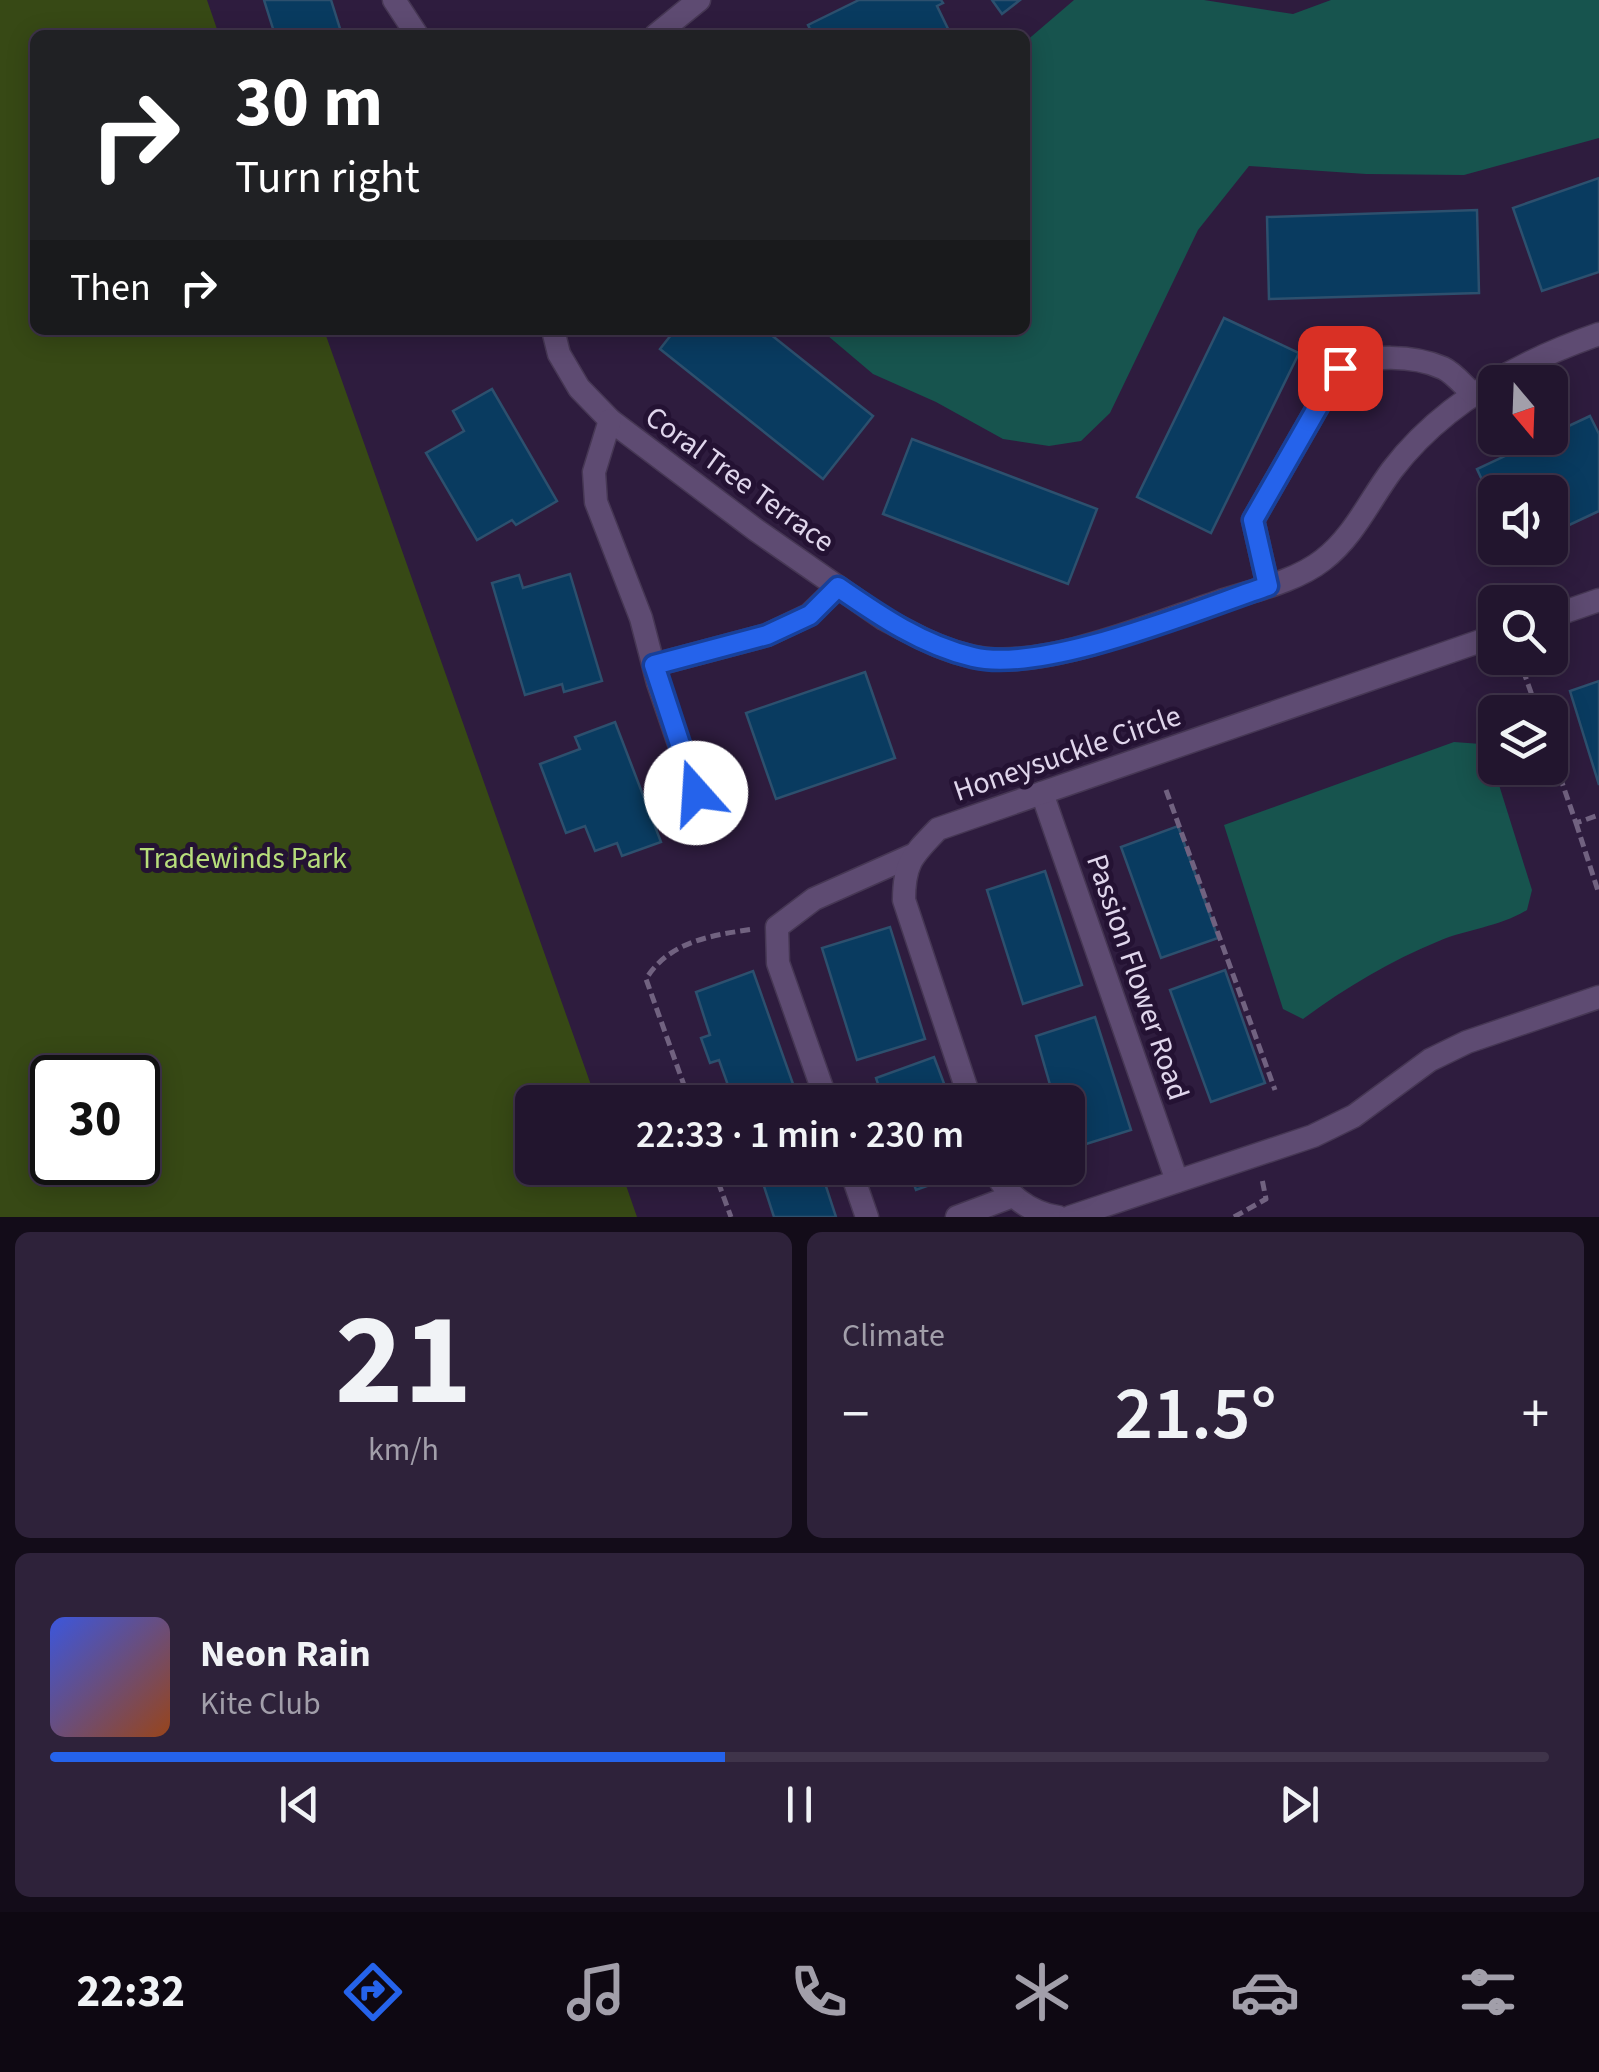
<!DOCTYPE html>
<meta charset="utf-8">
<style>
body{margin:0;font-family:"Source Sans 3",sans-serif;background:#2e223a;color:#f1f3f6;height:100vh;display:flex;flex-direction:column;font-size:38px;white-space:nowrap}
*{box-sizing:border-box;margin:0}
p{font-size:32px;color:#a29faa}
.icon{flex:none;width:55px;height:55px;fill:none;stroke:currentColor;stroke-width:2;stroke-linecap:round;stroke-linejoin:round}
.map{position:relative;height:1217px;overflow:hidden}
.panel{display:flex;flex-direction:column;gap:15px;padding:15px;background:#130c19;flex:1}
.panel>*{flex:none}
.top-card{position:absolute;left:30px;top:30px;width:1000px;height:305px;border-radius:15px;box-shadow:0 5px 25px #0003,0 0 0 2px #3f344a;background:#202124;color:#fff;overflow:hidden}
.needle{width:65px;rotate:161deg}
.fabs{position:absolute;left:1478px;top:365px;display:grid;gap:20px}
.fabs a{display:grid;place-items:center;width:90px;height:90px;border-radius:15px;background:#22152e;box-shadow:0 5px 25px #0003,0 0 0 2px #3f344a;font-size:50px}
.speed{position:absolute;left:30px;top:1055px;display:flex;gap:20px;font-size:50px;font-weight:700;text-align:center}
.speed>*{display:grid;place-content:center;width:130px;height:130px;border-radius:50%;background:#22152e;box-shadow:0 5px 25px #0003,0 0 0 2px #3f344a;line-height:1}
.speed .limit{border:5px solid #111;border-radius:15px;background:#fff;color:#111}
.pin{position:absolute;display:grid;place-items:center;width:85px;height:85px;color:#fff;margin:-42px;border-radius:20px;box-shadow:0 5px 15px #0006}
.me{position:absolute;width:110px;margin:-55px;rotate:341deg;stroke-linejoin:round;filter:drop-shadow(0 0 8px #0008)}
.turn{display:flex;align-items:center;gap:35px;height:210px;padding:0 40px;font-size:45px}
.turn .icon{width:130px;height:130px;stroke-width:2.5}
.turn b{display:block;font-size:70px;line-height:85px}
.then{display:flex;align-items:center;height:95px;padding:0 40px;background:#0003;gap:20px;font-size:38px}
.big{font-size:75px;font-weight:600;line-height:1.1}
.panel .widget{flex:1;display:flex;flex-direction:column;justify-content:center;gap:15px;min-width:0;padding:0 35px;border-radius:15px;background:#2e223a}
.panel .dial{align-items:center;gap:0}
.dial b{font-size:130px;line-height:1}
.song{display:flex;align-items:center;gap:30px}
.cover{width:120px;height:120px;border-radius:15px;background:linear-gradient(135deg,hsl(230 70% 55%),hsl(20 70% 35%))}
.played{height:10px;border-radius:5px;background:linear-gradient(90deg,#2563eb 45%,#3f344a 45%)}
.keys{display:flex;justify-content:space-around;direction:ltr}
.heat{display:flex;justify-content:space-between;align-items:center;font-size:55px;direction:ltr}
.panel .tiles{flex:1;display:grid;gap:15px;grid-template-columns:1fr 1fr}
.widget:last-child{grid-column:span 2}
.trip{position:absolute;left:515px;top:1085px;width:570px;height:100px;border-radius:15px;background:#22152e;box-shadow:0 5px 25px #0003,0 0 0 2px #3f344a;font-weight:600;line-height:100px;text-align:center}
.menu{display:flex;height:160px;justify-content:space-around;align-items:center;background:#0e0812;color:#a29faa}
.menu .icon{width:70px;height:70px}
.menu .selected{color:#2563eb}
.menu b{font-size:45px;color:#f1f3f6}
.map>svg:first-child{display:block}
.green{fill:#374915;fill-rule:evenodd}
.water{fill:#17544e}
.building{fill:#093b60;stroke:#2d506e;stroke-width:2.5}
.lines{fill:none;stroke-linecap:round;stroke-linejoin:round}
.minor-casing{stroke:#463754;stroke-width:25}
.path{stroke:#716280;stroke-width:5;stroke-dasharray:10 5;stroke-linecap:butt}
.minor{stroke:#5e4b72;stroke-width:22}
.route-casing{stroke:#184099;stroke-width:25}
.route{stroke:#2563eb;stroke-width:18}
.labels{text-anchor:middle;stroke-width:10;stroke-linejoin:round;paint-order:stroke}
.street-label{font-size:30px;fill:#e0d6ec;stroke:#241233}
.park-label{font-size:30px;fill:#b7dd7b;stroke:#241233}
</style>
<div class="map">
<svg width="1599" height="1217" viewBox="0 0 1599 1217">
<rect width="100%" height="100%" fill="#2e1c3e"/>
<path class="green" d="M0 0H207L219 35H35V330H324L597 1102H532V1168H620L637 1217H0ZM52 1078H138V1162H52Z"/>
<g class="water">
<polygon points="1074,0 1204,0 1293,14 1331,0 1599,0 1599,138 1464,175 1366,174 1249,166 1198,230 1110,413 1081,441 1049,446 1003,439 936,402 873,374 821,330 1025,330 1025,42"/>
<path d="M1454 742 1481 744 1489 753 1532 890 1527 910C1499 927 1468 929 1439 941 1390 961 1345 988 1303 1019L1283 1009 1224 825Z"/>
</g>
<g class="building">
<polygon points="264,0 331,0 342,35 275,35"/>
<polygon points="859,0 941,0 943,3 937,6 951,35 813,35 808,25"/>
<polygon points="992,0 1020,0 1002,14"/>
<polygon points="1599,178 1599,272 1542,291 1513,208"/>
<polygon points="1477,210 1479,293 1269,299 1267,217"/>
<polygon points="1224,318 1299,353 1211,533 1137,497"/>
<polygon points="675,330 765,330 873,416 823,479 660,349"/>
<polygon points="492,389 557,501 516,525 512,520 477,540 426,453 464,431 453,411"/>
<polygon points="1590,416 1599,434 1599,511 1550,534 1550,492 1495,492 1495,508 1477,469"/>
<polygon points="912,439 1097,509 1068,584 883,514"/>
<polygon points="570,574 602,681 564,692 562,684 525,695 492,583 519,575 523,588"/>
<polygon points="865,672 895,758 776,799 746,713"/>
<polygon points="1599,681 1599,785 1570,691"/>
<polygon points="615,722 661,842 622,856 617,843 595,851 585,826 566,833 540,764 580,749 575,737"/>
<polygon points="1178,826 1218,938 1161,958 1121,847"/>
<polygon points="1045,871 1082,985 1023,1004 987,890"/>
<polygon points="890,927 925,1039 857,1060 822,948"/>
<polygon points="1225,970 1265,1083 1211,1102 1170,990"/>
<polygon points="753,971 793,1084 734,1102 719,1060 710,1063 701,1038 710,1035 696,992"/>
<polygon points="1095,1017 1131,1130 1070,1149 1068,1102 1055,1102 1036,1036"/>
<polygon points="934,1057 951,1102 884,1102 876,1078"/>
<polygon points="758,1168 820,1168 836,1217 774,1217"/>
<polygon points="908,1168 974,1168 975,1169 916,1190"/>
</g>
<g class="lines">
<defs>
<g id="minor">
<polyline points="394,0 417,35"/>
<polyline points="656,35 699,0"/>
<path d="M553 330 559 354 579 388 610 420 756 530 884 619C913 634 942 651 975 657 1042 671 1152 624 1218 602 1251 591 1295 582 1323 560 1354 536 1369 501 1392 470 1443 403 1521 361 1599 334"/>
<polyline points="610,420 594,472 596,502 641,618 658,683 696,793"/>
<path d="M1268 586 1253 520 1340 368C1368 354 1414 355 1443 368 1454 373 1464 386 1473 394"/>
<polyline points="1550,617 1599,600"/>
<polyline points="654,665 767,635 809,615 838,587"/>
<polyline points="1042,793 1177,1181"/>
<polyline points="827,1102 778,963 777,927 814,899 913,855"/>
<path d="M971 1102 904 900C904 862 913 855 938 829L1495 636"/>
<polyline points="850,1168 867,1217"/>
<path d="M993 1168C1004 1194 1031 1213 1058 1217"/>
<polyline points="957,1217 1013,1196"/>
<polyline points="1070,1217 1313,1136 1354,1116 1430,1060 1467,1042 1599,997"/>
</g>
</defs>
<use href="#minor" class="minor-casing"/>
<g class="path">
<polyline points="1523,670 1538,712"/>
<polyline points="1550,748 1576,823 1599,815"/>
<polyline points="1166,790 1275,1090"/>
<polyline points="1576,823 1599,894"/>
<path d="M690 1102 646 979C669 941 713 935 754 929"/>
<polyline points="713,1168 731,1217"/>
<polyline points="1234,1217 1266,1199 1262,1179"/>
</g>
<use href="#minor" class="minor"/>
</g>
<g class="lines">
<defs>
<path id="route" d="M696 793 654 665 767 635 810 615 838 587C880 616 922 645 973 657 1043 674 1197 610 1268 586L1253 520 1340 368"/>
</defs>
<use href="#route" class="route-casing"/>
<use href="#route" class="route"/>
</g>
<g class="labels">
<g class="street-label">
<text transform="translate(740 479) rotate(36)" y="10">Coral Tree Terrace</text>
<text transform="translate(1067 753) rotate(-19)" y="10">Honeysuckle Circle</text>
<text transform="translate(1138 977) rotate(71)" y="10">Passion Flower Road</text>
</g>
<g class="park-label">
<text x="243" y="868">Tradewinds Park</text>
</g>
</g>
</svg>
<div class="fabs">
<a><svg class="needle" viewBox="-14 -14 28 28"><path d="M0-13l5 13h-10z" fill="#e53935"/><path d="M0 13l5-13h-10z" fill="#a29faa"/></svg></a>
<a><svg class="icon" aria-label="sound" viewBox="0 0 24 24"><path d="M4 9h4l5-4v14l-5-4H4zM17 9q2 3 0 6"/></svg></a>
<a><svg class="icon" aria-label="search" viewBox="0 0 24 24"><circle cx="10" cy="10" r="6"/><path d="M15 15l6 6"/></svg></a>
<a><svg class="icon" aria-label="layers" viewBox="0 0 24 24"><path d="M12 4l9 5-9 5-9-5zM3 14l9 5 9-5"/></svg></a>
</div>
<div class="speed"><div class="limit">30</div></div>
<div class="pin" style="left:1340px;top:368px;background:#d93025"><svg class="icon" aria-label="arrive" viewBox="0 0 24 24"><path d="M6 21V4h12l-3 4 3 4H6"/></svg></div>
<svg class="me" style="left:696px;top:793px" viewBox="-20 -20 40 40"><circle r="19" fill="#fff"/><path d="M0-13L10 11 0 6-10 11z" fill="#2563eb"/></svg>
<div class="trip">22:33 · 1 min · 230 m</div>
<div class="top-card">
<div class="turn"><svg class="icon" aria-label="right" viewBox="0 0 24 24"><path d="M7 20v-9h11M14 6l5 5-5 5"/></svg><div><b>30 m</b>Turn right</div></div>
<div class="then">Then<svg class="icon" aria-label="right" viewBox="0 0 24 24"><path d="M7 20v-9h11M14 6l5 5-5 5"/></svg></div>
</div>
</div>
<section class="panel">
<div class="tiles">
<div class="widget dial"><b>21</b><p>km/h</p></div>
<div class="widget"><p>Climate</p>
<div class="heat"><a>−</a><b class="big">21.5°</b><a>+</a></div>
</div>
<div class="widget">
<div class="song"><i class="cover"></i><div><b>Neon Rain</b><p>Kite Club</p></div></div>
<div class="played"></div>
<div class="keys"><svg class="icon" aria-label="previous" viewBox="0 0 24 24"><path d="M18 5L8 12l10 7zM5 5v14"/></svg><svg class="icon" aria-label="pause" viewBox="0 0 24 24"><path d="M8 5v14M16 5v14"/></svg><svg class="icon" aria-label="next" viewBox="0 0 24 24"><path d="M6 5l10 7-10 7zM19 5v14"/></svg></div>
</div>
</div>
</section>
<nav class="menu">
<b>22:32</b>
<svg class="icon selected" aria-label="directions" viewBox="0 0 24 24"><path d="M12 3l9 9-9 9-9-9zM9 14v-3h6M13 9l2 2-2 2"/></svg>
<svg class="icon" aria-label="music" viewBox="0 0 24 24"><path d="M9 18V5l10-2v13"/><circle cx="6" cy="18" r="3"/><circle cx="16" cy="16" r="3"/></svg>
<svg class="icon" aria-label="phone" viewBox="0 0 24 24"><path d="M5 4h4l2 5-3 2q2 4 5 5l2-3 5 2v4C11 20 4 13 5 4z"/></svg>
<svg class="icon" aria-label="climate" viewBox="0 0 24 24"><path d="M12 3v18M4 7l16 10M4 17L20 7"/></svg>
<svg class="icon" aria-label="car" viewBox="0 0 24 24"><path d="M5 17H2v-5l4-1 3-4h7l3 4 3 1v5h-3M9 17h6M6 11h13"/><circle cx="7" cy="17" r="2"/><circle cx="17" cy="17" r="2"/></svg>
<svg class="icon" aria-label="filters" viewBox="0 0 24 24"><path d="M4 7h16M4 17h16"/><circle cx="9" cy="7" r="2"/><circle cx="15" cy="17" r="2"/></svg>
</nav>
